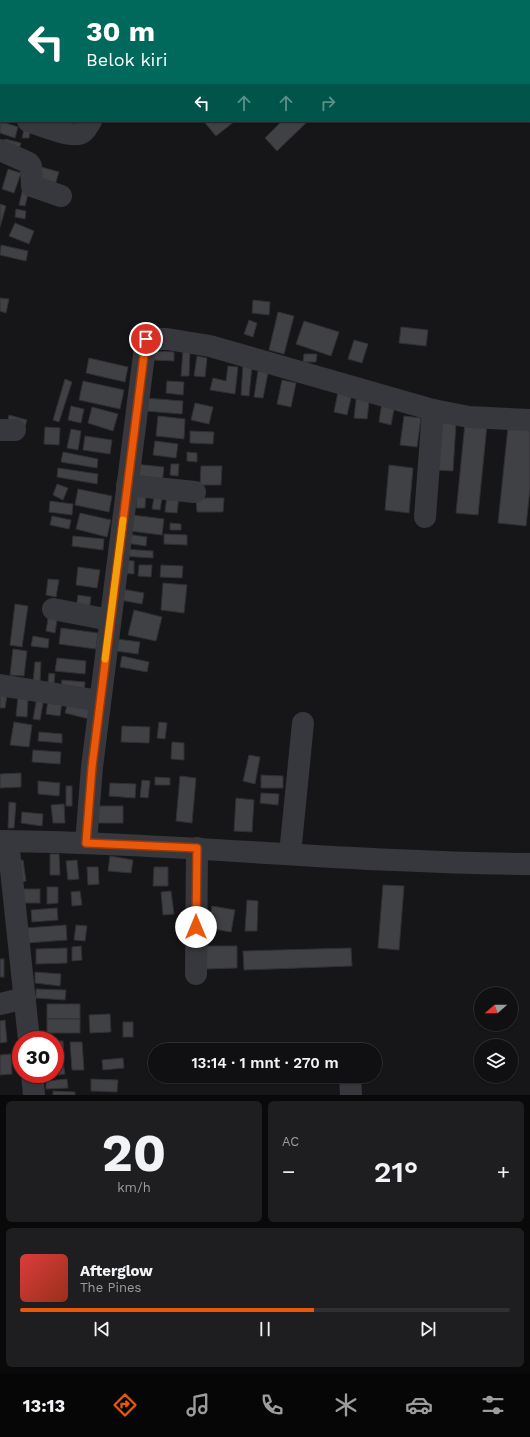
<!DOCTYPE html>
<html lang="id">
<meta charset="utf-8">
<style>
body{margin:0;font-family:"Work Sans",sans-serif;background:#1e1e20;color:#f1f3f6;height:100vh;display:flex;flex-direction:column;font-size:15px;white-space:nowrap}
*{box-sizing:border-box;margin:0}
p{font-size:13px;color:#9c9d9f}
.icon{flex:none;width:22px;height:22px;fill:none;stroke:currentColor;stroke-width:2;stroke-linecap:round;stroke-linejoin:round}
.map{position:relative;height:1095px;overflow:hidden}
.side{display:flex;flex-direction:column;gap:6px;padding:6px;background:#09090a;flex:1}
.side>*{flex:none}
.banner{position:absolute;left:0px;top:0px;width:530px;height:122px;box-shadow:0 1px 3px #0004,0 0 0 1px #303032;background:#00695c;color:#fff;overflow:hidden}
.needle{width:26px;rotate:250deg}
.fabs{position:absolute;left:474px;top:987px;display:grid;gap:8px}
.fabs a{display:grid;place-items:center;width:44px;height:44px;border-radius:50%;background:#101012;box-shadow:0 1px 3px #0004,0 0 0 1px #303032;font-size:20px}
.speed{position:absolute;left:12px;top:1031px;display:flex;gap:8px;font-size:20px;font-weight:700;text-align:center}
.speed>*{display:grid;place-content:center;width:52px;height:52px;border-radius:50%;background:#101012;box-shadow:0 1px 3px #0004,0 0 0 1px #303032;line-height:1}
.speed .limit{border:6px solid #d22;background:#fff;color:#111}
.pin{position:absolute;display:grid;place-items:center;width:34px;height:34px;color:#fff;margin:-17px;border:2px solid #fff;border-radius:50%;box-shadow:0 1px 4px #0007}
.me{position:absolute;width:44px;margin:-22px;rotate:0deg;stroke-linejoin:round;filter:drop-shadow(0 0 3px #0008)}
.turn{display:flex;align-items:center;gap:14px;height:84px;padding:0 20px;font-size:18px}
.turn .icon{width:52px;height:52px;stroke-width:2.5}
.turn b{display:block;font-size:28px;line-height:34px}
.lanes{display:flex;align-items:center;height:38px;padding:0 20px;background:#0003;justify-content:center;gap:20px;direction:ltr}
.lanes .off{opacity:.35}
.big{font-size:30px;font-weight:600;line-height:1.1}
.side .tile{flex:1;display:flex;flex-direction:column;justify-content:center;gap:6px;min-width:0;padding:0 14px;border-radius:6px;background:#1e1e20}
.side .dial{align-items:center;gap:0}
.dial b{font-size:52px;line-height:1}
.song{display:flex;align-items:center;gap:12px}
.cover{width:48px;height:48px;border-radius:6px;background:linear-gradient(135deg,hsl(0 70% 55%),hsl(10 70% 35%))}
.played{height:4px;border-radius:2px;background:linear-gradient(90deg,#ea580c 60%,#303032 60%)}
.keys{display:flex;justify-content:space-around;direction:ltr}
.heat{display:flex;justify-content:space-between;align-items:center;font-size:22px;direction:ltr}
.side .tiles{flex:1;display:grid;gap:6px;grid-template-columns:1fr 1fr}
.tile:last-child{grid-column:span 2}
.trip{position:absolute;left:148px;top:1043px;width:234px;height:40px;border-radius:20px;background:#101012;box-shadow:0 1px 3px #0004,0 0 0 1px #303032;font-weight:600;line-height:40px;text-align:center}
.menu{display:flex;height:64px;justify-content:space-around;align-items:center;background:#060607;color:#9c9d9f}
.menu .icon{width:28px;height:28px}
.menu .selected{color:#ea580c}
.menu b{font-size:18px;color:#f1f3f6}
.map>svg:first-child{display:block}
.building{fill:#404145;stroke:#303034}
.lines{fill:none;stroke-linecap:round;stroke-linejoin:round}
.minor{stroke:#37383d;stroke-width:22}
.route-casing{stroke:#983908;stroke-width:10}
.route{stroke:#ea580c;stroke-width:7}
.slow{stroke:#f59e0b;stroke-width:7}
</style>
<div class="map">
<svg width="530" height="1095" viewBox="0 0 530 1095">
<rect width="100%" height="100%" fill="#161618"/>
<g class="building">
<polygon points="0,121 18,127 15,138 0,133"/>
<polygon points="207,121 235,121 216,136 205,123"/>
<polygon points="282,121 308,121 277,151 265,138"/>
<polygon points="24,129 30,131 29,138 22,138"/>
<polygon points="5,139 21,143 18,152 2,147"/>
<polygon points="38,166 59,172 55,185 34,178"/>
<polygon points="8,169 21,173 14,193 2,189"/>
<polygon points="23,188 29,190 25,206 19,205"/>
<polygon points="0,204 6,206 0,227"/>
<polygon points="16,209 26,211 25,219 15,217"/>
<polygon points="15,223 34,231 29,244 9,236"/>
<polygon points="1,245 28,251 26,261 0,255"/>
<polygon points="0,298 9,299 6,313 0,311"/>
<polygon points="253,300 270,302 269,315 252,313"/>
<polygon points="278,312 294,316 284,354 269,350"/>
<polygon points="249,320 257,323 253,337 244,334"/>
<polygon points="304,321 339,332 331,356 296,344"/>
<polygon points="401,327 428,330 426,346 399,343"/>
<polygon points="354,340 368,344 362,363 348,359"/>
<polygon points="153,351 174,352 174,361 153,360"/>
<polygon points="183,351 190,352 189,376 181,376"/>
<polygon points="304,354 317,354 316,362 303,362"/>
<polygon points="197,356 207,358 205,377 194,376"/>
<polygon points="89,358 128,367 125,382 86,373"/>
<polygon points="243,365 252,366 249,396 241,395"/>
<polygon points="228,366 238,367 235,394 210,390 213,378 226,381"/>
<polygon points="258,371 268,373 263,398 254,397"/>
<polygon points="65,379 72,382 59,422 53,420"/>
<polygon points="282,380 296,383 291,407 277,404"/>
<polygon points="83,381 124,390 120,409 79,400"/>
<polygon points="167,381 184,382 183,395 166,393"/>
<polygon points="339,387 353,390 347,415 334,412"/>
<polygon points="357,392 370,394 367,419 354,418"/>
<polygon points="145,398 183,401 182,414 145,411"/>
<polygon points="382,402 395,404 391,425 379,422"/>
<polygon points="195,403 213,407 209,424 191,420"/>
<polygon points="71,406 84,409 81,423 68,420"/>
<polygon points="92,407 118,414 113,431 88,423"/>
<polygon points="9,415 27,420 24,430 7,426"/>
<polygon points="158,416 185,419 184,439 156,436"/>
<polygon points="404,416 421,418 417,447 400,445"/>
<polygon points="439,422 456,423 453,471 436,470"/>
<polygon points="465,423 487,425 478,515 456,513"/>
<polygon points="45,427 60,428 59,445 44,444"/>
<polygon points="508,427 530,429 530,489 526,526 498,523"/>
<polygon points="71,429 81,431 78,450 67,448"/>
<polygon points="190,431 214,432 213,444 190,443"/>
<polygon points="85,436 112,440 110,454 83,450"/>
<polygon points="155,441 178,444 176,458 153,455"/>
<polygon points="63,452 98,459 97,468 61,462"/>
<polygon points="187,452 197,453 197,462 187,461"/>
<polygon points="135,464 164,467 162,483 134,480"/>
<polygon points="171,464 179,464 178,476 170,475"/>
<polygon points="389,465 413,468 409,513 385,510"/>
<polygon points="201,466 222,466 221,485 200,485"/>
<polygon points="58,468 98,474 97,484 57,477"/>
<polygon points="57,484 68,488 63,500 53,495"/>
<polygon points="78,489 112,496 109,512 75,505"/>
<polygon points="137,490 146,490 145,508 136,508"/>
<polygon points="155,491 163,492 160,510 152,509"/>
<polygon points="167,495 179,496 177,513 165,512"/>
<polygon points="196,498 224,498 223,512 197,512"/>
<polygon points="50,501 73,504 72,515 49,512"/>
<polygon points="80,513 111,520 107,537 76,529"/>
<polygon points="132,515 164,519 162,535 130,531"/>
<polygon points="52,516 71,520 69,529 50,525"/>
<polygon points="170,523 181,524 181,530 170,530"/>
<polygon points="127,534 147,537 146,546 126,543"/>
<polygon points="164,534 187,535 187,545 164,544"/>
<polygon points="73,536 104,539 103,550 72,546"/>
<polygon points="123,549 153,551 153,558 122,556"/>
<polygon points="121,560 134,561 134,574 121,573"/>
<polygon points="139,565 152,565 151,577 138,576"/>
<polygon points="161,565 183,566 182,578 160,577"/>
<polygon points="78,567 100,570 97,588 76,585"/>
<polygon points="48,579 59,580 56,597 46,595"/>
<polygon points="163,583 187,585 184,613 161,610"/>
<polygon points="122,589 144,593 142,604 120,600"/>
<polygon points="78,595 91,597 89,610 76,608"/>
<polygon points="15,604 28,606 22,647 10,645"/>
<polygon points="134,610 162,617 156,641 128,635"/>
<polygon points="49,613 58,614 55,633 46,631"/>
<polygon points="61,628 98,633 96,649 59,644"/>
<polygon points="33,636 49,639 48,648 31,646"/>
<polygon points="117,639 140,642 138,654 116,651"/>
<polygon points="13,649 27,651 24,676 10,675"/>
<polygon points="122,656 149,662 147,672 120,667"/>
<polygon points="57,658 86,661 85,674 55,671"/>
<polygon points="35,662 41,662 40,682 33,682"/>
<polygon points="49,673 55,674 53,691 47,690"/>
<polygon points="62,680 85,682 84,696 60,693"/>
<polygon points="0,694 7,695 5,708 0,708"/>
<polygon points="18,697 28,698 27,717 16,716"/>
<polygon points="37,697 44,698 40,720 33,719"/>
<polygon points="69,698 92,704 89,719 65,713"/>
<polygon points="48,699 62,702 60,716 46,714"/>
<polygon points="14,722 32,725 29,747 10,745"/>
<polygon points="159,722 167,723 165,739 157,738"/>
<polygon points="122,726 150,727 149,743 121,742"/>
<polygon points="39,732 62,734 62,743 38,741"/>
<polygon points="172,742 184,743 184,760 171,759"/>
<polygon points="33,750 61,752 60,764 32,762"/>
<polygon points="249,755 260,757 255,784 243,781"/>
<polygon points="21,773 21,787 0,788 0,774"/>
<polygon points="261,775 283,776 283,788 261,788"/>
<polygon points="180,776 196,778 192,823 176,821"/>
<polygon points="155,777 170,778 170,785 155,785"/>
<polygon points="142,780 150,781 148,798 140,797"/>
<polygon points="38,781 60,783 59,796 38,794"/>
<polygon points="110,783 136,784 135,798 109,796"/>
<rect x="66" y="786" width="6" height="20"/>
<polygon points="261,793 279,794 278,805 260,803"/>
<polygon points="236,798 254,800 252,832 234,831"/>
<polygon points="9,802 16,803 14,828 8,828"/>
<polygon points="64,804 65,823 53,823 51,805"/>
<rect x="98" y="806" width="25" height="17"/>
<polygon points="22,812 43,814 42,826 21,823"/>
<polygon points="50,854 59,854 60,875 50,875"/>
<polygon points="110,856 133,860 131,873 108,871"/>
<polygon points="23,860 26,881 19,882 16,861"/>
<polygon points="77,860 79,879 68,880 66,861"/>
<polygon points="87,867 98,867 99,884 88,885"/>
<polygon points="154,867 168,867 168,886 153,886"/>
<polygon points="383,885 404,886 399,950 378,948"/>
<polygon points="47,887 58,887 58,903 47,904"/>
<rect x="19" y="889" width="21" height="14"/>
<polygon points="80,891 82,905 72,906 71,892"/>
<polygon points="171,891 174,914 163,915 161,892"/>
<polygon points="247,900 258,901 257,931 245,931"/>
<polygon points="212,906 235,910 231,932 208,928"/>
<polygon points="57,908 58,920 32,922 31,910"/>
<polygon points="66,925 67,940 27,943 26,928"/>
<polygon points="76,925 87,926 85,941 74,940"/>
<polygon points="81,946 82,960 72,961 72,947"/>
<polygon points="205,946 237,946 237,968 206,969"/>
<polygon points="67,948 67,963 36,964 36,949"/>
<polygon points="351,948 352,966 244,970 243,951"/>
<rect x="0" y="959" width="4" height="18"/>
<polygon points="35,972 61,974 60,986 35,983"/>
<polygon points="36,989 66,990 65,1000 36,998"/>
<rect x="47" y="1004" width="33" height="15"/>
<polygon points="110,1014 111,1032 90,1033 89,1015"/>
<rect x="47" y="1019" width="33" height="14"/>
<polygon points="5,1020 7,1042 0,1043 0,1021"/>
<rect x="123" y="1022" width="10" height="15"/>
<polygon points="55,1041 63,1041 64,1058 55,1058"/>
<polygon points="70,1042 82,1042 84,1070 72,1070"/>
<polygon points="11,1054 12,1074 0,1075 0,1055"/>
<polygon points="123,1058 124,1068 103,1070 102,1060"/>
<polygon points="63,1062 65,1074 42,1077 42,1074 55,1074 55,1063"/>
<polygon points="67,1079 68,1088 46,1089 46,1081"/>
<polygon points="91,1079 118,1080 117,1092 91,1091"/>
<polygon points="53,1091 75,1092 75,1095 53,1095"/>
</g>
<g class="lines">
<g class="minor">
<polyline points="130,0 131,1"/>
<polyline points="0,112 1,113"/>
<path d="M28 121C40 125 66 136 78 134 85 133 87 127 91 121"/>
<polyline points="0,150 29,163 31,166 32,186 61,196"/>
<polyline points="0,430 15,430"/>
<polyline points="127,485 195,492"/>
<polyline points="425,517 433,410"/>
<polyline points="53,609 110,620"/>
<polyline points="0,685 100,701"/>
<path d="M0 841C177 843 353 863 530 864"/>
<polyline points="8,841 29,1040"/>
<polyline points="86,843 92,767 146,339 167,339 210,346 433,410 469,417 530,420"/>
<polyline points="290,854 303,723"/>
<polyline points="196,974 197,848"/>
<polyline points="0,1004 25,998"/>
<polyline points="32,1074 34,1095"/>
<polyline points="350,1076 351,1095"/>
</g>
</g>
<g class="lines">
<defs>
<polyline id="route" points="146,339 92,767 86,843 197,848 196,927"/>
</defs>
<use href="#route" class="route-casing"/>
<use href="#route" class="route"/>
<polyline class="slow" points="105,659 123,520"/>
</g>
</svg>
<div class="fabs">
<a><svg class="needle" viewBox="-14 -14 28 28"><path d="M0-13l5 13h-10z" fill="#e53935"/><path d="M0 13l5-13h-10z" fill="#9c9d9f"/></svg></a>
<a><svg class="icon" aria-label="layers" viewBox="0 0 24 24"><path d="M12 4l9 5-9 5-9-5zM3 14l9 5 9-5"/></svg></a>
</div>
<div class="speed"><div class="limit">30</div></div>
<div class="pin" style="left:146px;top:339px;background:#d93025"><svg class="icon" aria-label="arrive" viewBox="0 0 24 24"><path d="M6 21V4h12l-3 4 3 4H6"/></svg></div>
<svg class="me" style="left:196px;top:927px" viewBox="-20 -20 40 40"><circle r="19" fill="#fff"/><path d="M0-13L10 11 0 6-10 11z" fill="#ea580c"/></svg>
<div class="trip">13:14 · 1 mnt · 270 m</div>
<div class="banner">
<div class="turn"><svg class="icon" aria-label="left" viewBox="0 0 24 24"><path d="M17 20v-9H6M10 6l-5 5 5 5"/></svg><div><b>30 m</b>Belok kiri</div></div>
<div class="lanes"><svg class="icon" aria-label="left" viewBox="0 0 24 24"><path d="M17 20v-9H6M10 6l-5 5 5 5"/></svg><svg class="icon off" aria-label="ahead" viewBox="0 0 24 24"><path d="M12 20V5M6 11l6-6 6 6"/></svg><svg class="icon off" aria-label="ahead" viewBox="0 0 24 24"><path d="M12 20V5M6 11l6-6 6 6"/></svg><svg class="icon off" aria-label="right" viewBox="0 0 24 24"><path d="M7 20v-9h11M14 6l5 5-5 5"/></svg></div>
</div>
</div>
<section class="side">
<div class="tiles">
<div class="tile dial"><b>20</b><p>km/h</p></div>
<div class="tile"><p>AC</p>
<div class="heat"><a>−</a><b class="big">21°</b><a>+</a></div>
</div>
<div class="tile">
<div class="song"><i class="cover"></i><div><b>Afterglow</b><p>The Pines</p></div></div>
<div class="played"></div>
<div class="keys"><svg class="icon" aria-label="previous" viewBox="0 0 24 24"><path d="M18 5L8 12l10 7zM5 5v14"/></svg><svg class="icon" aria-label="pause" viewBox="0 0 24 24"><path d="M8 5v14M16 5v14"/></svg><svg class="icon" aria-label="next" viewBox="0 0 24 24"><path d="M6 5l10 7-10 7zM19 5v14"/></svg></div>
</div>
</div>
</section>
<nav class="menu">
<b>13:13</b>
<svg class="icon selected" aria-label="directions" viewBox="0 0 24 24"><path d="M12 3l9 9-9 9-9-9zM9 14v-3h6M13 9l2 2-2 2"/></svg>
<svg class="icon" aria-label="music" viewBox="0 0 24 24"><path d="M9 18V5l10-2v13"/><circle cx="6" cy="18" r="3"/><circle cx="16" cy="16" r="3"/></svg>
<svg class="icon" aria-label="phone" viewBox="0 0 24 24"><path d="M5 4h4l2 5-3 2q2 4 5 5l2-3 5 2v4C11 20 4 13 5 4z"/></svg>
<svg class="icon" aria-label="climate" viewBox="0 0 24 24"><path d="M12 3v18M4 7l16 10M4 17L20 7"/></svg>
<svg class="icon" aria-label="car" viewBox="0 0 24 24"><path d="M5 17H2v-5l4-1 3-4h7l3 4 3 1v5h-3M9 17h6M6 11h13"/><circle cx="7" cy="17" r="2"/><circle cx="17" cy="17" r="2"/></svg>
<svg class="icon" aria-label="filters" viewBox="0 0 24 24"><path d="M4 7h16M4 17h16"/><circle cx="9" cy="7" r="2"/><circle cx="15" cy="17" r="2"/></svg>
</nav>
